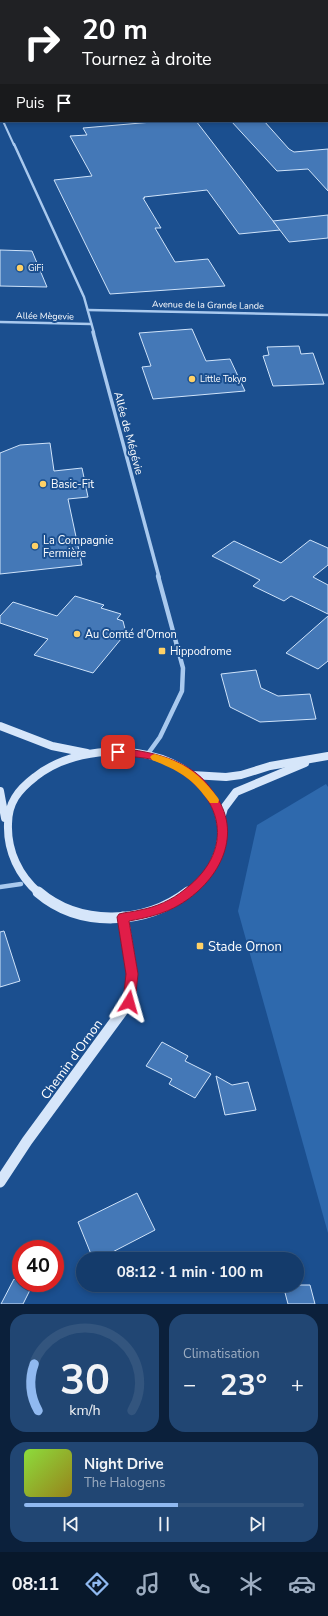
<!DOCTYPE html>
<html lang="fr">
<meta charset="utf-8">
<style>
body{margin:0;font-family:"Nunito Sans",sans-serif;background:#214673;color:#f1f3f6;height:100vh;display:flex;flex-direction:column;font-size:15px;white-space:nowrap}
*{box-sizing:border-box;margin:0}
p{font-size:13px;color:#9dadc1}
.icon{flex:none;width:22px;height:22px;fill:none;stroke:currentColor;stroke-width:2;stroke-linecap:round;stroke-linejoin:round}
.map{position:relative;height:1304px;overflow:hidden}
.details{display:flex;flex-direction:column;gap:10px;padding:10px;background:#0b203b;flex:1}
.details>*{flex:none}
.guide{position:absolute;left:0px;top:0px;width:328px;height:122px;box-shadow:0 2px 6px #0003,0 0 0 1px #33557e;background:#202124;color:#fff;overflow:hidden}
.speed{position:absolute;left:12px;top:1240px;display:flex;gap:8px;font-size:20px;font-weight:700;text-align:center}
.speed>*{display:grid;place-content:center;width:52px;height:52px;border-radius:50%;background:#143b6b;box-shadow:0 2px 6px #0003,0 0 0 1px #33557e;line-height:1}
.speed .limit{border:6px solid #d22;background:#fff;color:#111}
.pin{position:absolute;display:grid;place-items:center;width:34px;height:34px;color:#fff;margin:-17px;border-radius:8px;box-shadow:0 2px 6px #0006}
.me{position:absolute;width:44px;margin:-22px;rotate:8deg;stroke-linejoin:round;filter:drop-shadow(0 0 3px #0008)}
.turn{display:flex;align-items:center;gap:14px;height:84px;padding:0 16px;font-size:18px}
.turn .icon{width:52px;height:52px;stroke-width:2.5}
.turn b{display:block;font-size:28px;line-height:34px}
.then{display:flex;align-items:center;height:38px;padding:0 16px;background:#0003;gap:8px;font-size:15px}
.big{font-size:30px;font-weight:700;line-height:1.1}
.details .tile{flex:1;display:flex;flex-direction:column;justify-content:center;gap:6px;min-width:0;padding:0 14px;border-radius:16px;background:#214673}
.details .dial{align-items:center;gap:0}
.dial svg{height:104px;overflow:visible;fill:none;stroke:#33557e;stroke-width:7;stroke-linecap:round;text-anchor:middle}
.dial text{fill:#f1f3f6;stroke:none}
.song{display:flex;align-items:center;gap:12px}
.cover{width:48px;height:48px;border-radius:6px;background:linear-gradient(135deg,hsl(90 70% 55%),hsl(50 70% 35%))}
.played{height:4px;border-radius:2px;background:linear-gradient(90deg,#90b9f0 55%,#33557e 55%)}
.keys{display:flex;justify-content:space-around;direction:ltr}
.heat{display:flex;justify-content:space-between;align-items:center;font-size:22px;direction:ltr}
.details .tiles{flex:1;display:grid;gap:10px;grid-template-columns:1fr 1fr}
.tile:last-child{grid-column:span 2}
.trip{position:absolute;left:76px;top:1252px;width:228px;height:40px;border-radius:20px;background:#143b6b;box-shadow:0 2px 6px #0003,0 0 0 1px #33557e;font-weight:700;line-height:40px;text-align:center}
.tab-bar{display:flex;height:64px;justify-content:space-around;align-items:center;background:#08182b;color:#9dadc1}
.tab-bar .icon{width:28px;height:28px}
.tab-bar .active{color:#90b9f0}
.tab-bar b{font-size:18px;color:#f1f3f6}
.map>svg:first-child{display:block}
.green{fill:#2e69ad}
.building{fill:#4478b7;stroke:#cfe3fa}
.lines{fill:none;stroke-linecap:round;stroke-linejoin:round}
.street-far3{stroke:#a9c9ee;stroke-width:2}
.street-far2{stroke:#a9c9ee;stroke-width:2.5}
.street-far1{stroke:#a9c9ee;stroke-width:3.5}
.street{stroke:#a9c9ee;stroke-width:4.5}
.secondary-far1{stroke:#d6e6fa;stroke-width:8}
.secondary{stroke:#d6e6fa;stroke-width:11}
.highway{fill:#fff;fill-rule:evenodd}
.route{fill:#e11d48;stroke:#92132f}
.slow{fill:#f59e0b}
.poi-dot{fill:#ffd166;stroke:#1b4f8f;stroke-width:1.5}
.labels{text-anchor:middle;stroke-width:4;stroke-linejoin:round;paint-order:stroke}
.far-poi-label{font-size:9px;fill:#fff;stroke:#1b4f8f;text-anchor:start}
.far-street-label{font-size:9px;fill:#fff;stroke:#1b4f8f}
.street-label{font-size:11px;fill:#fff;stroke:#1b4f8f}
.poi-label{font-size:11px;fill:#fff;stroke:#1b4f8f;text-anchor:start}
.near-poi-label{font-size:13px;fill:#fff;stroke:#1b4f8f;text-anchor:start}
.near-street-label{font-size:13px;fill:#fff;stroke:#1b4f8f}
</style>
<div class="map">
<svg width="328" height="1304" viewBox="0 0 328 1304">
<rect width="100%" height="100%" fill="#1b4f8f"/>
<polygon class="green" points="326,784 328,787 328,1233 238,911 257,825"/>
<g class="building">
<polygon points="164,121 196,121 280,230 239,234 207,190 144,197 145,198 143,198 161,228 155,228 175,262 208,259 225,286 110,294 54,180 92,176 70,136 87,135 83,128"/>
<polygon points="231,121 264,121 289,149 294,152 328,149 328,191 308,169 277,171"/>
<polygon points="328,215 328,238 289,242 273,221"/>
<polygon points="0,250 32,251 47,287 0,286"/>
<polygon points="192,329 206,361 230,359 245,391 153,399 142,367 151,366 139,333"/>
<polygon points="299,346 301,354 313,353 324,384 273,386 263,356 269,355 267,347"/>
<polygon points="50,443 54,471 82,468 88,497 68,499 82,565 0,574 0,453 20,445"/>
<polygon points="310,540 328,548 328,565 313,577 328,585 328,614 291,596 284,601 253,586 260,580 212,556 234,541 281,563"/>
<polygon points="75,596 104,605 101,608 121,614 117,619 123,621 126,633 93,673 34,655 48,639 0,623 0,616 13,602 57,616"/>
<polygon points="328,616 328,661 318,669 286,653"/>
<polygon points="256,670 261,688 278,696 310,694 316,719 260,722 230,707 221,674"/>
<polygon points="4,931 20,981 0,987 0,932"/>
<polygon points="162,1042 188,1056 185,1061 211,1074 195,1098 169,1084 172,1079 146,1066"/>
<polygon points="216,1076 232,1085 248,1082 256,1110 225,1115"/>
<polygon points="137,1193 155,1230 99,1259 93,1259 78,1222"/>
<polygon points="14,1279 31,1288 23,1304 1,1304"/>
<polygon points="283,1285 310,1285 315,1304 288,1304"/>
</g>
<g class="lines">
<g class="street-far3">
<polyline points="64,1 70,0"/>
<polyline points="0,114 1,116"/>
<polyline points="3,121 14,145"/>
</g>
<g class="street-far2">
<polyline points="14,144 84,297 94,333"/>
<polyline points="88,310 328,315"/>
<polyline points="0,322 91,324"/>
</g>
<polyline class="street-far1" points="93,332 159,577"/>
<g class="street">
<polyline points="147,755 160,737 182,691 183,668 158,576"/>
<polyline points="0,887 21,884"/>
</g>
<g class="secondary-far1">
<polyline points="0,726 52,746 87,753"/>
<polyline points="192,775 226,777 241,775 270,766 328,756"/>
<polyline points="0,791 5,818"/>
<polyline points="221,818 224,808 236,792 305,763"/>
<path d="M39 893C19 876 7 851 8 824 8 803 18 790 35 777 86 736 194 742 218 812 226 835 219 858 205 877 200 883 193 888 187 893"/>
</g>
<g class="secondary">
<path d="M38 892C80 928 145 925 188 892"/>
<polyline points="0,1182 27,1141 129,1002 132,974 123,917"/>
</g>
<g class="highway">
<polygon points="153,0 164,0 152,1"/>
<polygon points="193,0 203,0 192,1"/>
<polygon points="1,36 1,40 0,41 0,37"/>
</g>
</g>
<path class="route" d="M118 748C146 751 173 756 196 773 204 779 210 787 216 796 244 837 217 883 179 905 164 914 146 918 129 921L138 974 135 1002 133 1005 129 1007 124 1005 123 1002 126 974 117 917 119 914C126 912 133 912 140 910 156 907 172 900 184 890 241 847 220 787 160 762 146 756 130 758 115 754L113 752 115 749Z"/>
<path class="slow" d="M155 754C184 762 200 774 218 798L219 800 218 803H210C192 778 180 771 152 760L150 757 152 755Z"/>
<g class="poi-dot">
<circle cx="20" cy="268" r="4"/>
<circle cx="192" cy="379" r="4"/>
<circle cx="43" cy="484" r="4"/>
<circle cx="35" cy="546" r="4"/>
<circle cx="77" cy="634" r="4"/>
<rect x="158" y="647" width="8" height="8" rx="2"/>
<rect x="196" y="942" width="8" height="8" rx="2"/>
</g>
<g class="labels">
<g class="far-poi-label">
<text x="28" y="271">GiFi</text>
<text x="200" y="382">Little Tokyo</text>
</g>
<g class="far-street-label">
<text transform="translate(208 305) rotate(1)" y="3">Avenue de la Grande Lande</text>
<text transform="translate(45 316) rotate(1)" y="3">Allée Mègevie</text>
</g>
<g class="street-label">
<text transform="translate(129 433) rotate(75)" y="4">Allée de Mégévie</text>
</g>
<g class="poi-label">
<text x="51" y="488">Basic-Fit</text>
<text x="43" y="544">La Compagnie<tspan x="43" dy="13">Fermière</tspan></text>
<text x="85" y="638">Au Comté d'Ornon</text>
<text x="170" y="655">Hippodrome</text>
</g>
<g class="near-poi-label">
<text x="208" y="951">Stade Ornon</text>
</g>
<g class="near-street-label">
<text transform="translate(71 1059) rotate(-54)" y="5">Chemin d'Ornon</text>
</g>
</g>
</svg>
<div class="speed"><div class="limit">40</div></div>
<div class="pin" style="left:118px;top:752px;background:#d93025"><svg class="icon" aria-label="arrive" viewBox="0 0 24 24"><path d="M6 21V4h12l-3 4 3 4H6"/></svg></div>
<svg class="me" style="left:129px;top:1002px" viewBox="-20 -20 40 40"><path d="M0-17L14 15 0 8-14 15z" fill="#e11d48" stroke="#fff" stroke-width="4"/></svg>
<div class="trip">08:12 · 1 min · 100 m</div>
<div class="guide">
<div class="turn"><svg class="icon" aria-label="right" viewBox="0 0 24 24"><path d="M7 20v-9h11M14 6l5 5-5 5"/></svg><div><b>20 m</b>Tournez à droite</div></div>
<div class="then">Puis<svg class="icon" aria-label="arrive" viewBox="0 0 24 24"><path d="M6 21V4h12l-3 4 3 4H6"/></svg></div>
</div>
</div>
<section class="details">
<div class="tiles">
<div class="tile dial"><svg viewBox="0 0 100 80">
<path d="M14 69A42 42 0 1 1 86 69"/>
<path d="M14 69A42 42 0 0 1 11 33" stroke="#90b9f0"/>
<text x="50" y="56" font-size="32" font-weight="700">30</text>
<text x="50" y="72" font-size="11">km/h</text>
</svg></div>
<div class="tile"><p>Climatisation</p>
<div class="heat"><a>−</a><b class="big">23°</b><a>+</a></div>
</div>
<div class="tile">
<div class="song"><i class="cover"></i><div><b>Night Drive</b><p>The Halogens</p></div></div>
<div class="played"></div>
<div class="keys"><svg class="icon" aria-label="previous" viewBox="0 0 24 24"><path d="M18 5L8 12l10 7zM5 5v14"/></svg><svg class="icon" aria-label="pause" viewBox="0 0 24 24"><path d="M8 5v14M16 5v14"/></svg><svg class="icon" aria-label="next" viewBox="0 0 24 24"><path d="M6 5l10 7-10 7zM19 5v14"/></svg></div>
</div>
</div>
</section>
<nav class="tab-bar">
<b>08:11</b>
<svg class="icon active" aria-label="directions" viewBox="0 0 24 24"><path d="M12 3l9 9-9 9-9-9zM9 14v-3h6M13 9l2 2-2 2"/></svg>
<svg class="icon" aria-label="music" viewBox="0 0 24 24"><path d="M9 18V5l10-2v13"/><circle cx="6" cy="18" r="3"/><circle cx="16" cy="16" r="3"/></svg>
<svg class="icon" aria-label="phone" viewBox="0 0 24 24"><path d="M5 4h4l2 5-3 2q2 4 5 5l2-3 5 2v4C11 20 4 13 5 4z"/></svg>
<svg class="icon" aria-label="climate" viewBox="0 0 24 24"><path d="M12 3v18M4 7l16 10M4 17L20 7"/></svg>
<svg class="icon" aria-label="car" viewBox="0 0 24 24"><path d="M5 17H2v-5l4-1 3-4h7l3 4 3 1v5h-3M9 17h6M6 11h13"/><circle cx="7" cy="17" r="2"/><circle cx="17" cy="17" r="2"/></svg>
</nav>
